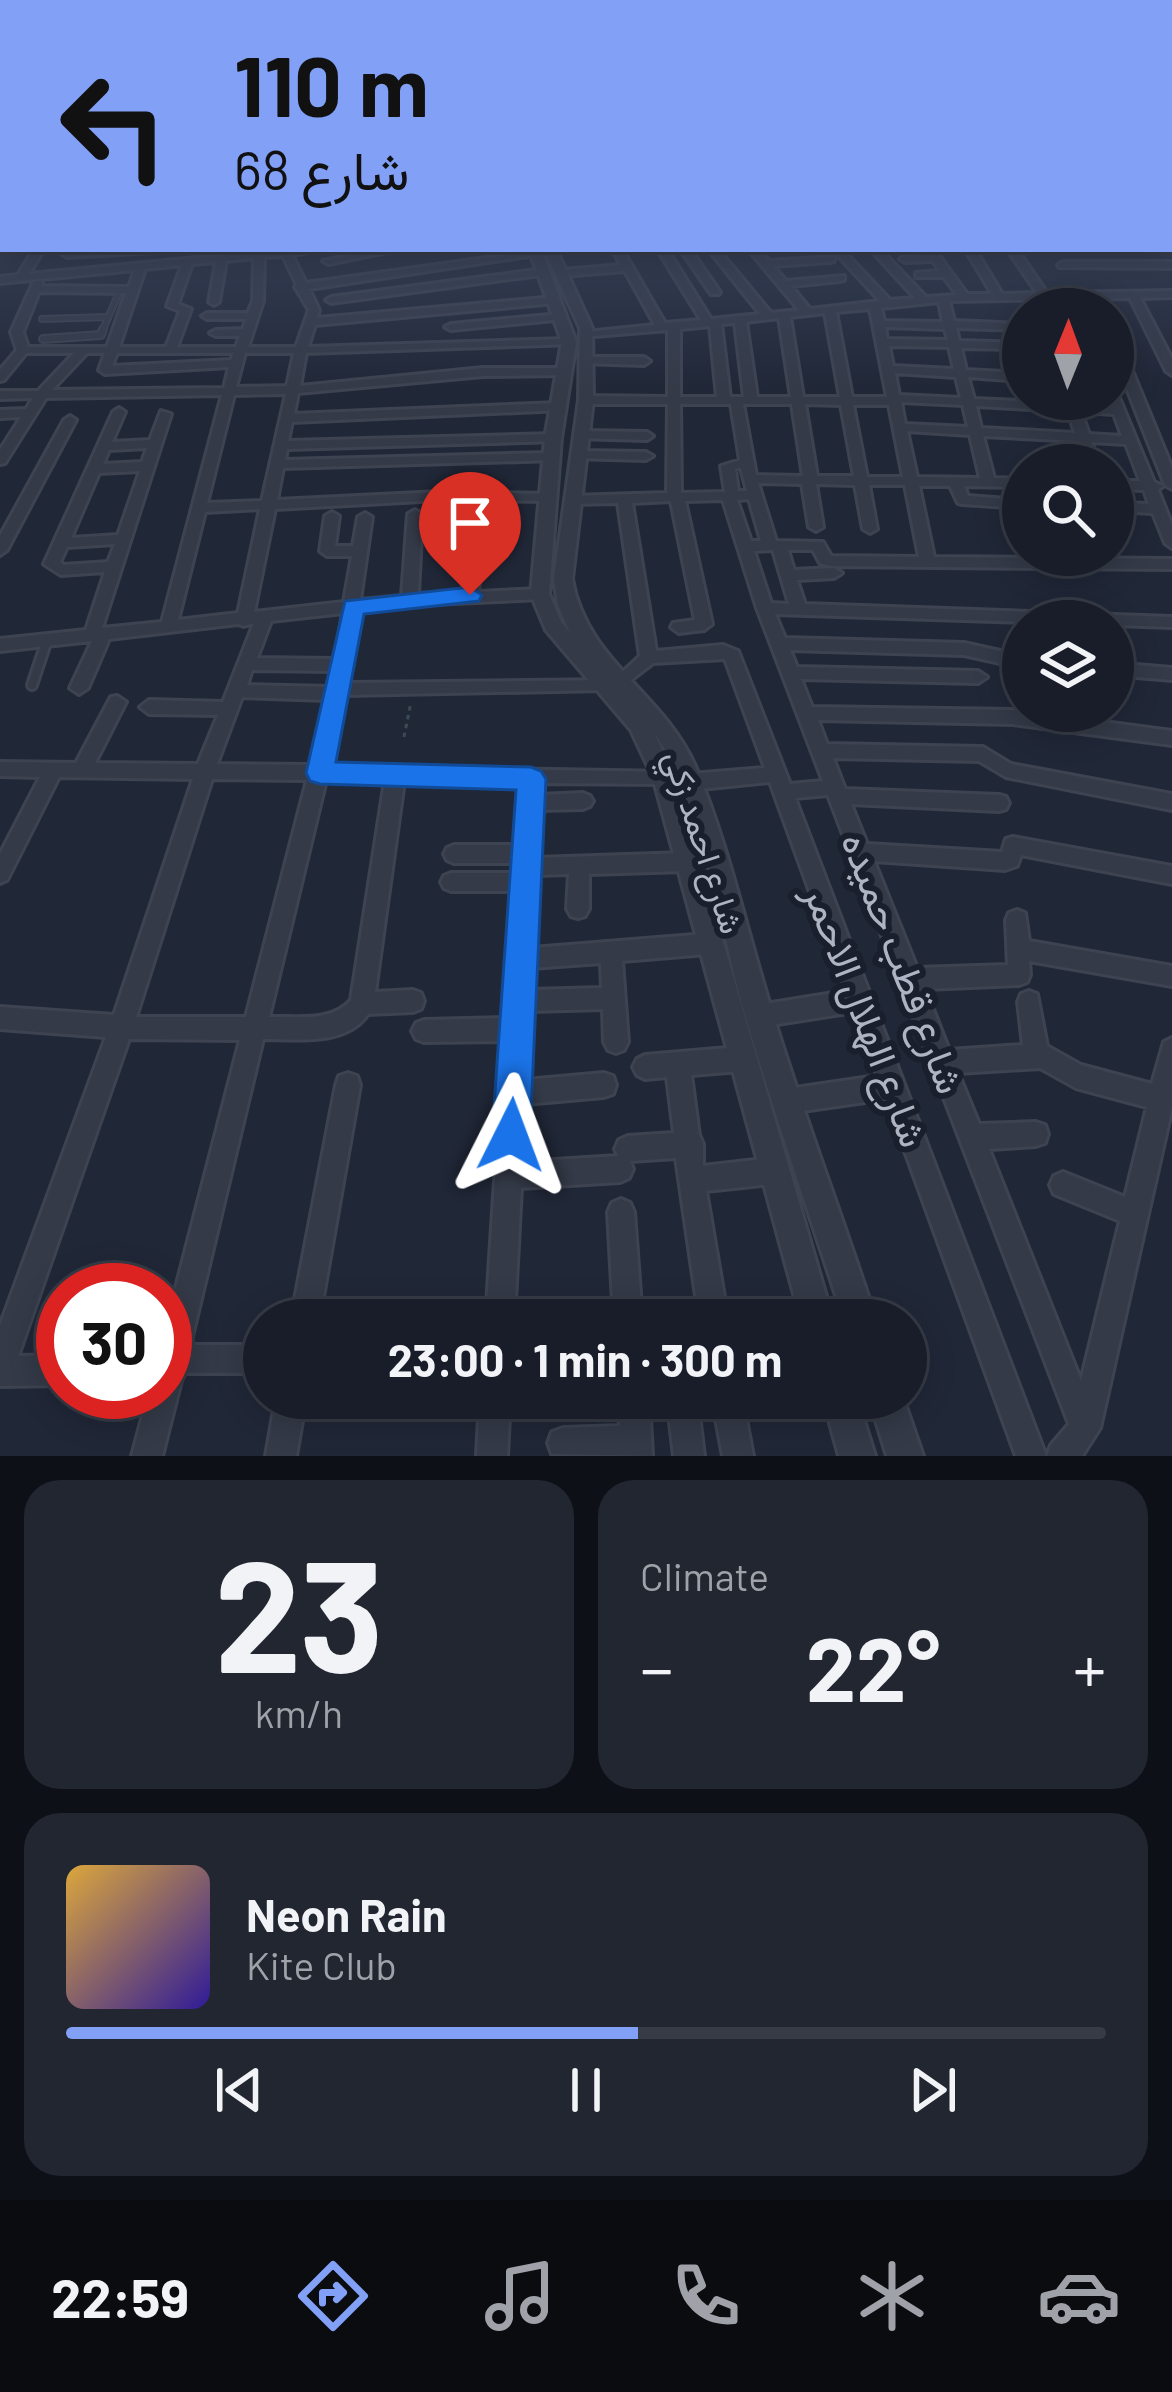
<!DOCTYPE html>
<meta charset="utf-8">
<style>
body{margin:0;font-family:Barlow,Vazirmatn,sans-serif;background:#212631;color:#f1f3f6;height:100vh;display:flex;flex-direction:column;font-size:45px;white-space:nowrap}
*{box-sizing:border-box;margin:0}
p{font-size:39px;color:#9fa2a8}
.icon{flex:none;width:66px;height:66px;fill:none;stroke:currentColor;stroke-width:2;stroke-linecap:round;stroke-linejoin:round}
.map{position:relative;height:1456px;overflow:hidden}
.details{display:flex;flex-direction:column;gap:24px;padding:24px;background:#0d1017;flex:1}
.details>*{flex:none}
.guide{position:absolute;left:0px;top:0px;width:1173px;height:252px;box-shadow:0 6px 30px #0003,0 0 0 3px #363b46;background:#81a0f6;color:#111;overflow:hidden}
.needle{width:78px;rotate:1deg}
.fabs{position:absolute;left:1002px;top:288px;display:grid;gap:24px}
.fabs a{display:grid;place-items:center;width:132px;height:132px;border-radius:50%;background:#181d29;box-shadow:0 6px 30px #0003,0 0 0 3px #363b46;font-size:60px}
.speed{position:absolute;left:36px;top:1263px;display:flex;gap:24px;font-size:60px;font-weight:700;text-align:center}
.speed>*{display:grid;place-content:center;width:156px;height:156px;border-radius:50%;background:#181d29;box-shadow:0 6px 30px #0003,0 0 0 3px #363b46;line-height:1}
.speed .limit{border:18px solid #d22;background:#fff;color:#111}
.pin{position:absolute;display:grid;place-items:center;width:102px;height:102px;color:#fff;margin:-123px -51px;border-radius:50% 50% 50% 0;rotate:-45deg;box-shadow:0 0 12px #0007}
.pin .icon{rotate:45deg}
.me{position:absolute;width:132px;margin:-66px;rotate:3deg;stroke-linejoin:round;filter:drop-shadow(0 0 9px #0008)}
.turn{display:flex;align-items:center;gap:42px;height:252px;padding:0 36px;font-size:54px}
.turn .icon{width:156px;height:156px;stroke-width:2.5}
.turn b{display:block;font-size:84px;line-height:102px}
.big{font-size:90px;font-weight:700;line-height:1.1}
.details .card{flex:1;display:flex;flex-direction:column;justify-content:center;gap:18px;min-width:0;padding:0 42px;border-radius:36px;background:#212631}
.details .dial{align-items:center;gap:0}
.dial b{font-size:156px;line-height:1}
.song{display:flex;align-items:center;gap:36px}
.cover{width:144px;height:144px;border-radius:18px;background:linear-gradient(135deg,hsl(40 70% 55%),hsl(250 70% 35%))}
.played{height:12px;border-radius:6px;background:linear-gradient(90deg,#81a0f6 55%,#363b46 55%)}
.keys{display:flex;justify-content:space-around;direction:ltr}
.heat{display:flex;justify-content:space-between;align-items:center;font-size:66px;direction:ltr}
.details .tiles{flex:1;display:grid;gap:24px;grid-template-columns:1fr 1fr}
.card:last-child{grid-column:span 2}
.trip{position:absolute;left:243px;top:1299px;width:684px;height:120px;border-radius:60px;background:#181d29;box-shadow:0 6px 30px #0003,0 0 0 3px #363b46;font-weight:700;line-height:120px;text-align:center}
.tab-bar{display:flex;height:192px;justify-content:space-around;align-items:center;background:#0a0c10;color:#9fa2a8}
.tab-bar .icon{width:84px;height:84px}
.tab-bar .current{color:#81a0f6}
.tab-bar b{font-size:54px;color:#f1f3f6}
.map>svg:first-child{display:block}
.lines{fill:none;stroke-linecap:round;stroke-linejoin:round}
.service-far2-casing{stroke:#3d4351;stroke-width:8}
.service-far1-casing{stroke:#3d4351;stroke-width:10}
.service-casing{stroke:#3d4351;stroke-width:14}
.minor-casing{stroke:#3d4351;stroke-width:6}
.tertiary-casing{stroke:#3d4351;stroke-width:6}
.path{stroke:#3b4c51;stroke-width:3;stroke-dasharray:4.5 4.5;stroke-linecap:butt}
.service-far2{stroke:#343a48;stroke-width:4.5}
.service-far1{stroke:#343a48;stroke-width:6}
.service{stroke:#343a48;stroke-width:8}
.minor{fill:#343a48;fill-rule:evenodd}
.tertiary{fill:#343a48;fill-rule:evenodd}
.route{fill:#1a73e8;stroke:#114b97;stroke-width:3}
.labels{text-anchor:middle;stroke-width:12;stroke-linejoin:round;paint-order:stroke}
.street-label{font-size:33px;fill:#aeb4c4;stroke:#191f2c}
.near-street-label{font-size:39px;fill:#aeb4c4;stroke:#191f2c}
</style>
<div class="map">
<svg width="1172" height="1456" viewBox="0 0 1172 1456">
<rect width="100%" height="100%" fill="#202737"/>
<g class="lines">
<defs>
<g id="service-far2">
<polyline points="42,319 108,317"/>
<polyline points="102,332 120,290"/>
</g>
<polyline id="service-far1" points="43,339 101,335 103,329"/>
<polyline id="service" points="32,685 47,640"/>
<g id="minor">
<rect x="1170" y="189" width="2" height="6"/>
<rect x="1170" y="205" width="2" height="6"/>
<polygon points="3,221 3,231 0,232 0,222"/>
<rect x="1170" y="222" width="2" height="6"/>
<rect x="1170" y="242" width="2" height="6"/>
<path d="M34 249H44L29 274 290 249H325L292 255 306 283 537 251 542 254 309 289 319 310 317 318 555 297 560 300 555 303 315 325 308 347 569 339 573 340V344L306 353 300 386 483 368H563L567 369V375L483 376 298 393 294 414 558 403 564 407 562 410 292 422 288 441 553 434 558 435V441L287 449 285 460 550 453 555 454V460L283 468 277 500 440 492 547 494 552 495V501L440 500 275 509 254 612 344 602 352 556H327L320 551 325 516 332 512 339 516 335 546H353L358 517 365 513 372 517 360 600 402 596 408 514 415 510 422 514 418 594 462 592 469 545 476 540 483 545 478 592 540 589 548 594 540 599 410 605 359 611 349 683 612 680 615 684 606 690 346 695 329 766 671 772 673 777 671 782 664 784 540 783V795L583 793 590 796 593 801 590 806 583 809 539 810 537 858 685 853 692 856 695 862 692 868 685 871 589 874V909L585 916 578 918 571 916 567 909 569 874 536 875 532 948 707 934 715 937 718 944 715 951 707 954 622 961 628 1042 624 1050 616 1053 608 1050 604 1042 603 1009 529 1011 526 1080 604 1073 613 1076 616 1085 613 1094 604 1097 525 1104 522 1162 618 1156 615 1149 619 1140 628 1136 674 1133 667 1077 645 1079 637 1075 633 1067 637 1059 645 1055 740 1047 748 1051 752 1059 748 1067 740 1071 691 1075 699 1135 703 1144V1166L772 1158 781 1162 785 1171 781 1180 772 1184 706 1191 728 1320H649L653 1310 663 1306 697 1303 676 1158 630 1161 633 1169 629 1178 620 1182 521 1188 514 1320H486L504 1041 424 1042 416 1039 412 1031 416 1023 424 1020 506 1018 514 891H451L444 888 441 882 444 876 451 873H515L516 863H454L447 860 444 854 447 848 454 845H517L521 783 404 781 375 992 413 990 421 993 424 1001 421 1009 413 1012 368 1014C346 1046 298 1039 263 1039L190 1345H264V1373H183L162 1456H132L149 1392H165V1330L240 1040 129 1039 18 1356 63 1355V1385L0 1386V1326L106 1037 0 1029V1007L114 1015 193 779 59 777 7 880 0 883V854L40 777 0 776V762L76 763 111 697 117 696 126 702 95 763 198 764 218 715 149 714 140 707 149 700 223 702 254 623 244 626 238 624 109 639 88 688 79 694 70 688 92 641 0 651V639L86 630 105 572 61 575 44 564 113 412 119 408 125 412 112 442 150 440 161 411 171 414 102 628 162 622 222 395 46 398 5 463 0 464V450L21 417 0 418V410L26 409 33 398 0 399V391H38L74 353H26L4 380 0 381V370L17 350 11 332 34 281H42V286L129 287 135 270 0 283V277L18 275ZM283 256 297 285 295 287 309 310 296 347H248L263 301 264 257ZM254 258 253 301 248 313H207L202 316 207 319H246L243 329 216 330 210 333 216 336H240L236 347H177L191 309 178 304 192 264 216 262 209 302 214 305 219 302 226 261ZM182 265 167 306 180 311 166 347H119L145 269ZM39 292 126 293 107 347H28L23 332ZM87 353H105L99 370 105 374 229 367 224 388 52 390ZM117 353H234L231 360 112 366ZM245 353H294L287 386 236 387ZM286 394 262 501 207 503 234 395ZM147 448 142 462 103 464 109 450ZM140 471 118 535 71 538 99 473ZM260 509 238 613 178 620 205 512ZM115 544 108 562 64 565 60 562 67 547ZM343 613 335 659 257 658 271 621ZM252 670 333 671 331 687 247 685ZM242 697 327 700 311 765 217 764ZM212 779 307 780 246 1017H136ZM326 780 385 781 351 1000C331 1023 297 1016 269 1017ZM601 963 602 988 530 990 531 968Z"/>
<polygon points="102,249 158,249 153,252 67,257 62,254 67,251"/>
<polygon points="380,249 402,249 328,264 323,261"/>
<path d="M612 249H622L665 323 701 320 657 249H667L711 319 760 314 708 249H718L771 313 799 310 748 249H758L769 261 834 257V261L830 262 773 266 786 281 844 276V280L840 281 791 286 810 309 880 301 832 249H842L890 300 915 298 870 249H880L926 297 957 295 944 277H916V273L940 271 933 261 905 262 900 259 905 256 929 255 924 249H934L967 294H992L965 249H975L1002 294 1037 293 1007 249H1017L1047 293 1172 291V297L1140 298 1172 359V375L1166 371 1130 298 949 301 954 321 1023 324V330L956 328 959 341 1023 343V349L961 348 966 370 1023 373V381L968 377 974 399 1065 403 1064 399H1076L1078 404 1111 406 1108 399H1113V392L1117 393 1154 482 1163 486 1158 490 1172 525V548L1165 543 1153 513 1113 511V503L1149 504 1144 490 1113 489V481H1140L1126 444 1091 442 1100 465H1086L1078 441 983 436 994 478 1023 479V487L964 486 968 496 1023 500V508L963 504 958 503 950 486H919L934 557 1172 559V569L830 566 820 563 813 550H788L794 570 834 568 842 573 834 578 797 580 805 604 1172 617V627L1113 625V621L1023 622 775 614 785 638 964 643 1023 656V668L964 655 790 650 797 667 978 671 987 677 978 683 801 679 812 707 1013 710 1172 731V745L1013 724 818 720 827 744 983 747 1011 764 1172 794V810L1006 777 979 761 833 758 845 789 999 795 1006 797 1009 803 1006 809 999 811 851 804 867 844 1002 852 1006 839 1013 837 1172 866V884L1021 855 1017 866 1005 870 874 861 917 968 1008 965 1006 920 1009 913 1017 910 1025 913 1029 941 1172 966V986L1029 961 1030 975 1027 982 1019 985 925 989 949 1050 1023 1045 1018 1002 1021 994 1029 991 1037 994 1047 1046 1081 1065 1152 1084 1164 1042 1172 1038V1107L1100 1428 1082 1456H1047L1051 1445 1069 1424 828 795 795 798 1046 1456H1016L886 1099 788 1113 779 1110 776 1101 779 1092 788 1089 877 1076 854 1012 759 1027 751 1024 748 1016 751 1008 759 1005 846 991 770 782 691 790 684 787 682 782 684 777 691 774 765 768 725 659 653 663 623 686 614 680 640 656 618 503 572 504 565 500 572 496 667 493 668 404H586L580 400 586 396 668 397V330L582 337 580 335 586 332 655 325 625 271 562 276 557 273 562 270 621 265ZM939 302 943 322 884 321 881 308ZM870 309 887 397H852L836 312ZM825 313 840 397H803L790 317ZM779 318 791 397H757L746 322ZM735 323 744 397H730L721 324ZM710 326 717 397H680V329ZM885 327 945 329 948 340 887 339ZM889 346 949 347 954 369 893 366ZM895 373 956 377 961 398 899 395ZM901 402 963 405 968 427 905 424ZM680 404H731L740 460 721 466 725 492 681 493ZM743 404H792L803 476 756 475ZM805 404 841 405 854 476H817ZM853 405H889L903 477H867ZM976 406 1068 411 1075 433 981 428ZM1081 412 1114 414 1122 436 1089 434ZM907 431 970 435 980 478 917 477ZM741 468 747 491H738L735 469ZM758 483 802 484 809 527 816 531 823 527 816 484 855 485 863 529 870 533 877 529 869 485H905L919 557 831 556 823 542 776 541ZM749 499 761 541H751L737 500ZM723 500 757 608 823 781 790 784 738 651 723 645 656 651 632 503 671 501 695 620 673 623 671 627 679 633 704 630 712 624 685 501ZM773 550 789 604 771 603 754 551ZM1040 1068 1076 1088 1147 1107 1125 1197 1063 1172 1054 1176 1050 1185 1054 1194 1120 1221 1081 1381 989 1149 1036 1146 1045 1143 1048 1134 1045 1125 1036 1122 979 1124 958 1073Z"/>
<polygon points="680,249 690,249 720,292 719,294 711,294"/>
<polygon points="1063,262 1172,262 1172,268 1059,267 1058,265"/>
<polygon points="544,269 548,270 548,274 331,303 326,300 331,297"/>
<polygon points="561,314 566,317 565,319 451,330 445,327 451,324"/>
<polygon points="1113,336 1119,339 1172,468 1172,489 1165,485 1113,353"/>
<polygon points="586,357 644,357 650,361 644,365 582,363 580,361"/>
<polygon points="70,416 76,420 7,550 0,555 0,536 64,420"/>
<polygon points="581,431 647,432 653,436 647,440 576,438 575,435"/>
<polygon points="578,451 646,452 653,456 646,460 573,458 573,452"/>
<polygon points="1032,458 1037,459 1040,465 1026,465 1027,459"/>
<polygon points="1113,663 1172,668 1172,680 1113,675"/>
<polygon points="348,1073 357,1076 360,1085 319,1320 291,1320 336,1085 339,1076"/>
<polygon points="621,1199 630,1203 634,1212 642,1320 614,1320 608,1212 612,1203"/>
<polygon points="276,1398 306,1398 296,1456 266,1456"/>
<polygon points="480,1398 510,1398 507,1456 477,1456"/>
<polygon points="619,1398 649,1398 652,1456 552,1454 548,1443 552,1432 563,1428 620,1426"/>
<polygon points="667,1398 697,1398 704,1456 674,1456"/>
<polygon points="712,1398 742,1398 753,1456 723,1456"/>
</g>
<g id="tertiary">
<path d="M529 249H541L576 342 561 438 549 594 561 622 570 633 558 605 554 579 579 400 580 328 544 249H556L592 328 593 400 572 579C586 661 663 693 695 766 728 844 746 928 771 1009 803 1114 842 1216 876 1320H844C810 1215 773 1110 742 1004 721 929 700 793 654 733L675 777 833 1320H801L653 777 631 730 546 630 531 594 545 438 562 342Z"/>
<polygon points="823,1398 857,1398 875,1456 839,1456"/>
<polygon points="869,1398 903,1398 923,1456 887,1456"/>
</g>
</defs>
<use href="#service-far2" class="service-far2-casing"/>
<use href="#service-far1" class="service-far1-casing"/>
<use href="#service" class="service-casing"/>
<use href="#minor" class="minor-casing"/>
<use href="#tertiary" class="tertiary-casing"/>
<polyline class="path" points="404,737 411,702"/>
<use href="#service-far2" class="service-far2"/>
<use href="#service-far1" class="service-far1"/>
<use href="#service" class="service"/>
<use href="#minor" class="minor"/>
<use href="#tertiary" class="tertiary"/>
</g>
<linearGradient id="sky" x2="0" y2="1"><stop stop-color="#12151e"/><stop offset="0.48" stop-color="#3c475e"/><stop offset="1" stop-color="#3c475e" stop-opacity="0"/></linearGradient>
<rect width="1172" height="390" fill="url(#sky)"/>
<polygon class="route" points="470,587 482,595 479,601 364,614 336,762 531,767 541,771 546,779 530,1135 524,1148 511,1154 497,1148 492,1135 516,790 320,784 310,781 306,773 345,601"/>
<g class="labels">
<g class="street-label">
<text transform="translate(704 842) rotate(72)" y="12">شارع احمد زكي</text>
</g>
<g class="near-street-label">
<text transform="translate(903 963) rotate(69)" y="14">شارع قطب حميده</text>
<text transform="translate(866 1016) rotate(69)" y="14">شارع الهلال الاحمر</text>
</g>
</g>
</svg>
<div class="fabs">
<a><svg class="needle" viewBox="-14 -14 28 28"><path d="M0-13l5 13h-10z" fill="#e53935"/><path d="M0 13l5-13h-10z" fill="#9fa2a8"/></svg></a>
<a><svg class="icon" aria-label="search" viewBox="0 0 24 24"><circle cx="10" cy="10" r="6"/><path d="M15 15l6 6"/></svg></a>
<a><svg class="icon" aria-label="layers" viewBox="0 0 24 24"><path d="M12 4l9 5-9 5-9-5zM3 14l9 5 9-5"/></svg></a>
</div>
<div class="speed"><div class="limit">30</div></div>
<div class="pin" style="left:470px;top:595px;background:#d93025"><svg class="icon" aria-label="arrive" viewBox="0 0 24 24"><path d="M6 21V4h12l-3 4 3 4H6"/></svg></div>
<svg class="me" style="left:511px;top:1135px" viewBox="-20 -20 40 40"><path d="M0-17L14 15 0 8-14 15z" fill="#1a73e8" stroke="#fff" stroke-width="4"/></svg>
<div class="trip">23:00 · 1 min · 300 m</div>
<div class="guide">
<div class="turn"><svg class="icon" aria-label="left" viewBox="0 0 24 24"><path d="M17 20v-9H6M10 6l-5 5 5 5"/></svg><div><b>110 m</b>شارع 68</div></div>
</div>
</div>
<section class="details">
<div class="tiles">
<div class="card dial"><b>23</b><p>km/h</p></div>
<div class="card"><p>Climate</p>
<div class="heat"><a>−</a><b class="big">22°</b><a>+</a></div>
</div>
<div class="card">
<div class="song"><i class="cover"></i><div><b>Neon Rain</b><p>Kite Club</p></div></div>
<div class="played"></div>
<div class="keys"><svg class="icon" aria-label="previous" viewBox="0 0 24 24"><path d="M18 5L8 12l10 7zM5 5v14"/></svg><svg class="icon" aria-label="pause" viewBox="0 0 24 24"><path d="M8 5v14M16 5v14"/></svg><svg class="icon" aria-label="next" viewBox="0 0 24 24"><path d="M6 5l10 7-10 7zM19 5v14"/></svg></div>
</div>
</div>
</section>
<nav class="tab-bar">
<b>22:59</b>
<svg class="icon current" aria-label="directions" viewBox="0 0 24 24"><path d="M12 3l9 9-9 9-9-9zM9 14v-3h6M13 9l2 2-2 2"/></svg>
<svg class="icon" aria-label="music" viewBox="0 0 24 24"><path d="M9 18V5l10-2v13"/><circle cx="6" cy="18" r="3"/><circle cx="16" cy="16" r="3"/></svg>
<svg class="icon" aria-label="phone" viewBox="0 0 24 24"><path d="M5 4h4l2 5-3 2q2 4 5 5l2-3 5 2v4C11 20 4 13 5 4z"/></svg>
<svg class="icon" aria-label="climate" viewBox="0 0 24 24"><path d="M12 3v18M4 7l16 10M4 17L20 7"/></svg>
<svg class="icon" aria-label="car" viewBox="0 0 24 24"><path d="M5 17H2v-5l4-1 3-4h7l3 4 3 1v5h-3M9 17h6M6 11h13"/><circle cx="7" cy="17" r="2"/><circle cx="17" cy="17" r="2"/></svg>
</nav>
